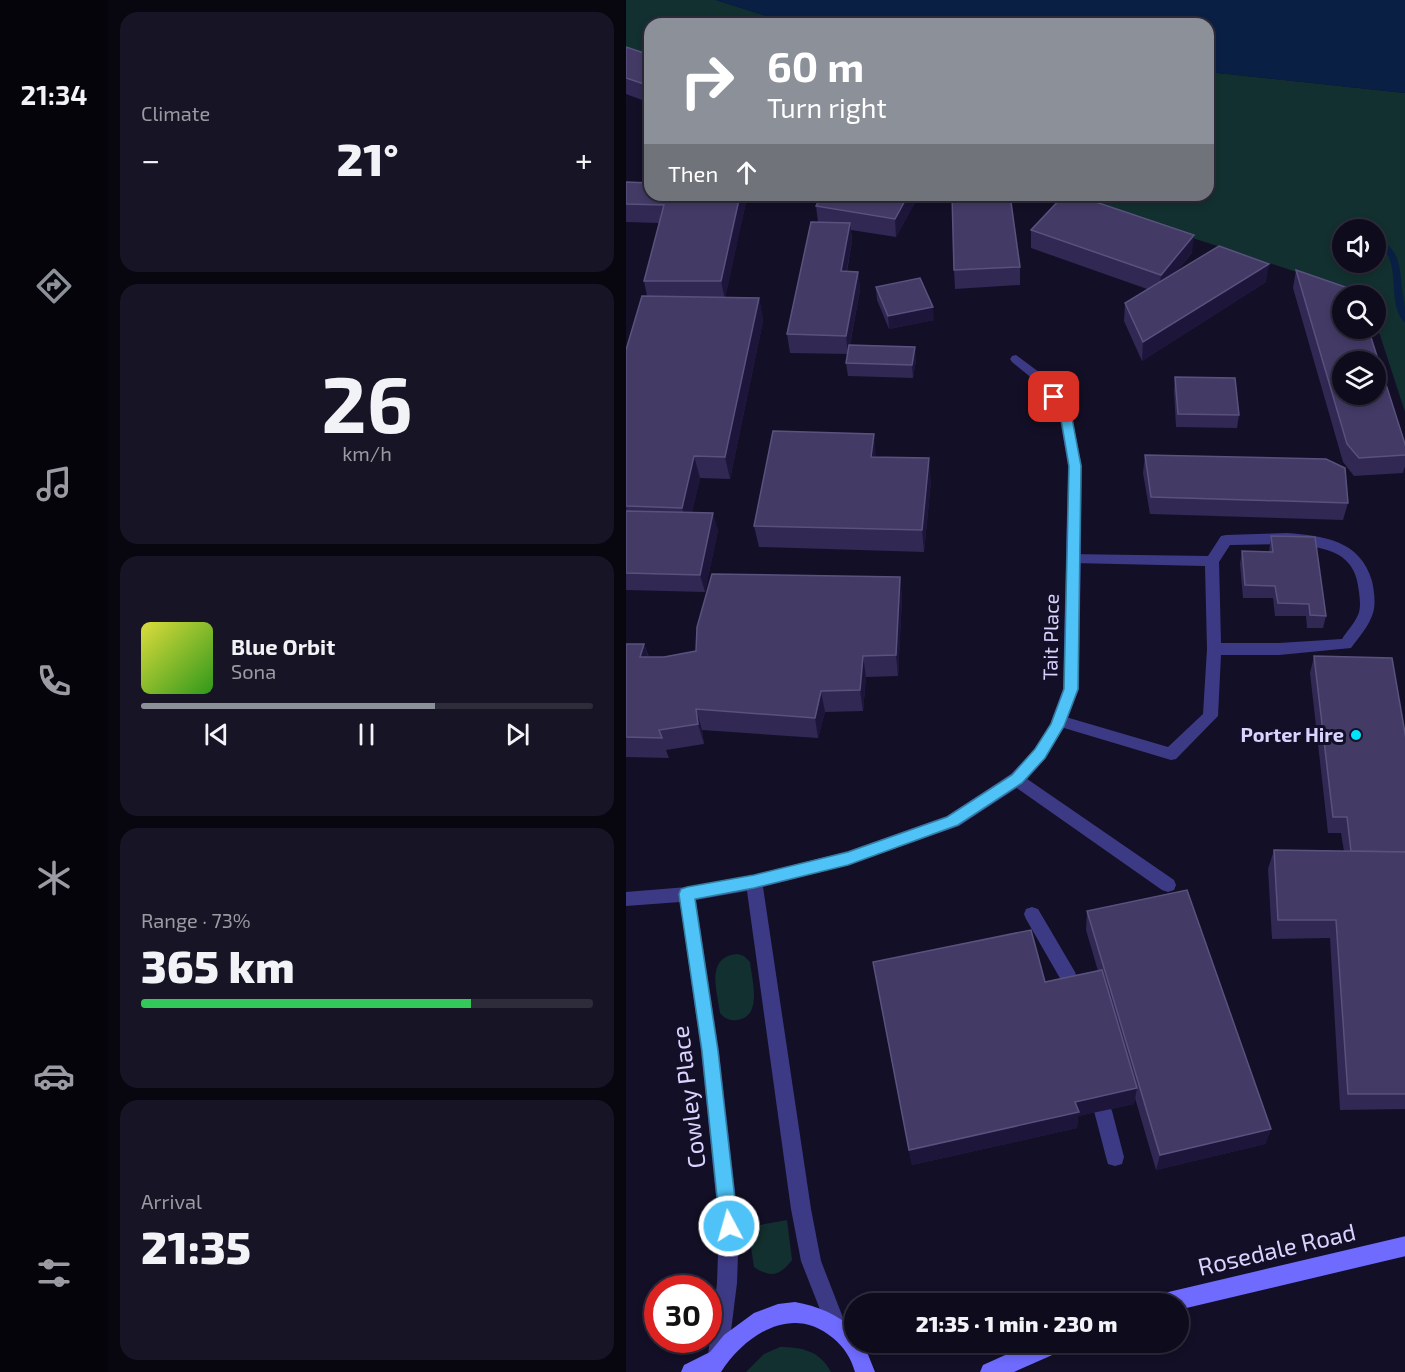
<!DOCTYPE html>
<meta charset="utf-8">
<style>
body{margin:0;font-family:"Exo 2",sans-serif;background:#171425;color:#f1f3f6;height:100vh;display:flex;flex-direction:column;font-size:22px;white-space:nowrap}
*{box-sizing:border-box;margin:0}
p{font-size:20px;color:#9b9ba3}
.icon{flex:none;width:33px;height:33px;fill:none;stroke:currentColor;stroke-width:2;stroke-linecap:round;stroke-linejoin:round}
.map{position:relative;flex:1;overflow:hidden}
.sheet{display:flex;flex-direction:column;gap:12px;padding:12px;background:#08060f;width:518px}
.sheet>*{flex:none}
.top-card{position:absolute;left:18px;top:18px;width:570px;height:183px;border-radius:18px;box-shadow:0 3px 9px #0003,0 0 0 2px #2e2b3b;background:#8c9099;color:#fff;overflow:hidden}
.tools{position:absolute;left:706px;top:219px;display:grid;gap:12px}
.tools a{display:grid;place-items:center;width:54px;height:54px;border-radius:50%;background:#0e0b1c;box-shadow:0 3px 9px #0003,0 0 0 2px #2e2b3b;font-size:30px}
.speed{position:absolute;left:18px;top:1275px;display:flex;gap:12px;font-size:30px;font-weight:700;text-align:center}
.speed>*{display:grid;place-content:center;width:78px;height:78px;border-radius:50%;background:#0e0b1c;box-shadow:0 3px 9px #0003,0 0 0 2px #2e2b3b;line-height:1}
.speed .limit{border:9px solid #d22;background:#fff;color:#111}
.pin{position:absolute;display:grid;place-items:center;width:51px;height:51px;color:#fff;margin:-26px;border-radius:12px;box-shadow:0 3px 9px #0006}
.me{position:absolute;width:66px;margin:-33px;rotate:354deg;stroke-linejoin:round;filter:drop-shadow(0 0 4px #0008)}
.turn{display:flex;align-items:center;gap:21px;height:126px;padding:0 24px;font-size:27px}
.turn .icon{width:78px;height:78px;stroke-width:2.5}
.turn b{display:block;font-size:42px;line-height:51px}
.then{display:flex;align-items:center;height:57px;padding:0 24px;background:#0003;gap:12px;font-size:22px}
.big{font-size:45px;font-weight:800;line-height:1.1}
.sheet .tile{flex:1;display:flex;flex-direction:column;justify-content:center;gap:9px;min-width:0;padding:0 21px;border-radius:18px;background:#171425}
.sheet .dial{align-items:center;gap:0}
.dial b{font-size:78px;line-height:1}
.song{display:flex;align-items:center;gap:18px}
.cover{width:72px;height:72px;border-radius:9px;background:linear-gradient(135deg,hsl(60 70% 55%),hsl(110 70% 35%))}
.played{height:6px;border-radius:3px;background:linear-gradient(90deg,#8c9099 65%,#2e2b3b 65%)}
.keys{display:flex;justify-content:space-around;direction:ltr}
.heat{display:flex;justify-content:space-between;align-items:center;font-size:33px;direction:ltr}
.charge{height:9px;border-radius:4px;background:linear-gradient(90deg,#34c759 73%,#2e2b3b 0)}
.trip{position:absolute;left:218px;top:1293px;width:345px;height:60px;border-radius:30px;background:#0e0b1c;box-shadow:0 3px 9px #0003,0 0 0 2px #2e2b3b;font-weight:800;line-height:60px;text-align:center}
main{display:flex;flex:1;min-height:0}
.menu{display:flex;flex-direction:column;width:108px;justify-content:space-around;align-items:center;background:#06040b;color:#9b9ba3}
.menu .icon{width:42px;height:42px}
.menu .selected{color:#8c9099}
.menu b{font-size:27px;color:#f1f3f6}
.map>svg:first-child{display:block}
.green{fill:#12302f;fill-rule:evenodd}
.water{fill:#0a1f44}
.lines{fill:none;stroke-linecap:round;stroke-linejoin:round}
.stream{fill:#0a1f44;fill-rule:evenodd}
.service{fill:#3d3a85;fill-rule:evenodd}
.minor{fill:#3d3a85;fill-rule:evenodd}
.secondary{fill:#6f6bff;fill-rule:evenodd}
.wall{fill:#312854}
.shaded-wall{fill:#1d163a}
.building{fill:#433a66;stroke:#5a527e;stroke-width:1.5;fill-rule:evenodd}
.route{fill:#4fc3f7;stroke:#337fa1;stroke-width:1.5}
.poi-dot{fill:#00e5ff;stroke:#130f26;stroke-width:2}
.labels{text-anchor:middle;stroke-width:6;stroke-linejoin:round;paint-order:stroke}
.street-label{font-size:20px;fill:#d9d4ff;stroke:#130f26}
.poi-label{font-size:20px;font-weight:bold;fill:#d9d4ff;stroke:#130f26;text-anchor:end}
.near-street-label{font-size:24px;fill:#d9d4ff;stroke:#130f26}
</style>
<main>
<nav class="menu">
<b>21:34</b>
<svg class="icon selected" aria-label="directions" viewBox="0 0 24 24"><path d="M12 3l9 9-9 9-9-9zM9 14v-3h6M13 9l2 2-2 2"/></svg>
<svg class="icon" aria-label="music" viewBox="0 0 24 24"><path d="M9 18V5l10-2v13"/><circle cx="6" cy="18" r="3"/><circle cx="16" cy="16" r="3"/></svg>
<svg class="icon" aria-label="phone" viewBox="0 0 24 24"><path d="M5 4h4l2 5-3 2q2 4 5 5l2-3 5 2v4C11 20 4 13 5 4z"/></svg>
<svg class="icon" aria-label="climate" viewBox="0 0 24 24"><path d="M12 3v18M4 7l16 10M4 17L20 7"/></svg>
<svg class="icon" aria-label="car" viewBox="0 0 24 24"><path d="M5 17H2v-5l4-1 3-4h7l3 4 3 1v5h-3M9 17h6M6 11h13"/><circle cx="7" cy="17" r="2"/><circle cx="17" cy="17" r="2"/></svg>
<svg class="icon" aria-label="filters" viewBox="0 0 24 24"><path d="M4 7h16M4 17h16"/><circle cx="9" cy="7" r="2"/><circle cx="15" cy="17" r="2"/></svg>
</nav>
<section class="sheet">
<div class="tile"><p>Climate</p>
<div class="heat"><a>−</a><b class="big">21°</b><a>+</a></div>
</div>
<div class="tile dial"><b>26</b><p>km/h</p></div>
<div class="tile">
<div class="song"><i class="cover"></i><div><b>Blue Orbit</b><p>Sona</p></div></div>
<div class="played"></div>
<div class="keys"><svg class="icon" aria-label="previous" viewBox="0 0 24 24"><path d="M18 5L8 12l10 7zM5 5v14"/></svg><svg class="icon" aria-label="pause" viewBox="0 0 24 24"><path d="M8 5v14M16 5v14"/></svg><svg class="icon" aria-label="next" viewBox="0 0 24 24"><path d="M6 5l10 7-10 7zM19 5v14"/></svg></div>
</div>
<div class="tile"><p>Range · 73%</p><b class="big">365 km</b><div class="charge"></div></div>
<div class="tile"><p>Arrival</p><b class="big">21:35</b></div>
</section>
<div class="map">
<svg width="780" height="1372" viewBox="0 0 780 1372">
<rect width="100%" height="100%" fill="#130f26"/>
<g class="green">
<polygon points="0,0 90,0 166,24 24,24 24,60 0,52"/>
<path d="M582 72 779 93V412L750 323V296L741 295 435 195H582ZM717 230H750V262H717Z"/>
<path d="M112 954 118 956 124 962C126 980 137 1017 111 1020 103 1021 98 1018 94 1013 91 991 79 956 112 954Z"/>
<path d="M161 1220 166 1260C154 1276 144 1278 128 1267L122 1227Z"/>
<path d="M154 1347C176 1347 194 1351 205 1372H120L138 1354Z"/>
</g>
<polygon class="water" points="90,0 779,0 779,93 582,72 582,24 166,24"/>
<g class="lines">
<g class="stream">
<path d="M750 239C774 247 774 268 776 289 778 301 780 311 780 323 758 307 779 258 750 244Z"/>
<polygon points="717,243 717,248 712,250 708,247"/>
</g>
<g class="service">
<path d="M661 533C698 536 734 540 746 581 748 590 750 604 747 613 743 626 733 637 725 648L653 655H595L592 716 550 759 545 760 428 725 425 721 428 717 433 715 542 747 577 714 581 649 579 566 447 563 440 558 442 554 582 556 595 536 600 535ZM661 544C696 547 730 549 733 592 734 600 735 608 732 615 728 624 721 631 716 639L653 643H595L593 562 604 545Z"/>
<polygon points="391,772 548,880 550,885 548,890 542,892 536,890 385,784 383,779 385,774"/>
<polygon points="406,907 412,909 449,972 456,993 453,999 447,1001 441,999 435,980 400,919 398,914 400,909"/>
<polygon points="477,1102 483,1105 486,1111 498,1157 496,1164 489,1166 482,1164 480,1157 468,1111 471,1105"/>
</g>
<polygon class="minor" points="390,355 421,378 445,413 456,466 453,689 439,726 419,759 397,784 333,826 222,865 137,887 185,1209 195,1261 221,1328 218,1335 211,1338 204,1335 175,1261 165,1209 121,891 70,900 93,1051 113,1226 111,1283 102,1355 99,1362 92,1365 85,1362 82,1355 91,1283 93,1226 75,1051 54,902 0,906 0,892 61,887 128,875 222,851 321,816 385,774 409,749 424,724 437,689 442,466 433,413 413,384 386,362 384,359 386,356"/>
<g class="secondary">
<polygon points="780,1236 780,1256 552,1310 552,1304 524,1304 527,1297 534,1294"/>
<path d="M169 1302C191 1306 212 1314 228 1330V1342H237L249 1372H229C225 1358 218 1347 207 1338 166 1303 119 1335 95 1372H55L58 1365 84 1352 98 1335 128 1313 152 1304Z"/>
<polygon points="408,1342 443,1342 440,1349 388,1372 354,1372 357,1365"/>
</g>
</g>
<g class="wall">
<polygon points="0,47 24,55 24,103 0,94"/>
<polygon points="0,182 120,202 99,297 133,298 137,321 104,479 74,478 66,512 92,530 79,592 0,590 0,350 21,296 18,281 33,223 0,222"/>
<polygon points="196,195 293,195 270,237 225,230 226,241 221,272 232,272 234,290 224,345 290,360 287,378 222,376 220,363 222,354 164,353 161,334 192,222 190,206"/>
<polygon points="405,230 566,253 551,271 640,282 516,361 498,321 499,303 521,289 405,248"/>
<polygon points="394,267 394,285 329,289 328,270"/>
<polygon points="670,270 780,447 780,463 777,473 728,476 717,462 667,288"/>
<polygon points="250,287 308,320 263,329 251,300"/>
<polygon points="549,377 613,415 611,428 550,427 548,390"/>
<polygon points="519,455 722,503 717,520 524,514 517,473"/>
<polygon points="250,457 305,481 298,552 133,547 128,526"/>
<polygon points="645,536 700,616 697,628 681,628 680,616 649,616 647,598 617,598 614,564 616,551 643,552"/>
<polygon points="274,577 276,598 272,676 240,677 237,711 199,712 192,738 76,730 78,744 40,750 43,758 0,757 0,644 18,644 23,657 38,657 70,651"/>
<polygon points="688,656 780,739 780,1109 714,1110 704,938 646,939 642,869 648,850 718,851 715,833 702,833 684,673"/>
<polygon points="461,911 645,1129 639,1144 530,1170 509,1098 508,1104 452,1116 451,1128 286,1165 247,962 419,982 472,971 460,930"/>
</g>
<g class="shaded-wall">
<polygon points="114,195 118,195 120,202 99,300 95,281"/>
<polygon points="282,195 293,195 270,237 269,219"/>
<polygon points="224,223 226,241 217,290 215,271"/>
<polygon points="568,235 566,253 533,293 535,275"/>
<polygon points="643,264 640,282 516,361 517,342"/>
<polygon points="232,272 234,290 222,354 220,336"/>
<polygon points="133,298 137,321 104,479 99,457"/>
<polygon points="307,307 308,320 263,329 262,316"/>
<polygon points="289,347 290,360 287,378 286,365"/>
<polygon points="248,434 250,456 247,479 245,457"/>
<polygon points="68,456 74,478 62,530 56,508"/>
<polygon points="303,458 305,481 298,552 296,530"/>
<polygon points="87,513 92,530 79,592 74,575"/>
<polygon points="274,577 276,598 272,676 270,655"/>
<polygon points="18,644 25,665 14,657"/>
<polygon points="237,656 240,677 237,711 234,690"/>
<polygon points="195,691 199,712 192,738 189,718"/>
<polygon points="70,709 76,730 78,744 72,724"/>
<polygon points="511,1088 508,1104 452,1116 451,1128 286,1165 283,1150 449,1102"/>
<polygon points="645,1129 639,1144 530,1170 534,1155"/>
</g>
<g class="building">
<polygon points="0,47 24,55 24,86 0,78"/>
<polygon points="0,182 24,183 24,195 114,195 95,281 18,281 38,205 0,204"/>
<polygon points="196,195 282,195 269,219 190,206"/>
<polygon points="326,195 384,195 394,267 328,270"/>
<polygon points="438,195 449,195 568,235 535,275 405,230"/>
<polygon points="185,222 224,223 215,271 232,272 220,336 161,334"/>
<polygon points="593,246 643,264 517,342 499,303"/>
<path d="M670 270 731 291 732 296H717V328H742L780 447V455L733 458 721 444ZM717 362H750V394H717Z"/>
<polygon points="294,278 307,307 262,316 250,287"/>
<polygon points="16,296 133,298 99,457 68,456 56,508 0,506 0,350"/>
<polygon points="223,345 289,347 286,365 220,363"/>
<polygon points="549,377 609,378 613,415 552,414"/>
<polygon points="147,431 248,434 245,457 303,458 296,530 128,526"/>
<polygon points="519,455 700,459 719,468 722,503 525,497"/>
<polygon points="0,511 87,513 74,575 0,573"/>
<polygon points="645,536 689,537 700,616 684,615 683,604 652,603 649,586 619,585 616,551 647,552"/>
<polygon points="86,574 274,577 270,655 237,656 234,690 195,691 189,718 70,709 72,724 33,730 36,738 0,737 0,644 18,644 14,657 38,657 70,651 71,627"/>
<polygon points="688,656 766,658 780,739 780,852 725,851 721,817 707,817"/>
<polygon points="648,850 780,852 780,1094 722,1094 710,920 652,920"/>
<polygon points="561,890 645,1129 534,1155 461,911"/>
<polygon points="405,930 419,982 476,970 511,1088 449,1102 453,1112 283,1150 247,962"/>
</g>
<polygon class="route" points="428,393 432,394 445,413 455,466 452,689 438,726 419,758 396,783 332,825 222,865 128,888 69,899 92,1051 112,1226 109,1232 103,1234 97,1232 94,1226 76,1051 53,894 55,889 61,887 128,875 222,852 321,817 386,775 409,749 425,724 438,689 443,466 434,413 422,397"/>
<circle class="poi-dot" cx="730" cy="735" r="6"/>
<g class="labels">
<g class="street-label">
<text transform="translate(425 637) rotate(-89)" y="7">Tait Place</text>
</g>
<g class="poi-label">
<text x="718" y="742">Porter Hire</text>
</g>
<g class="near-street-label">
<text transform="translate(63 1097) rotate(-97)" y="8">Cowley Place</text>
<text transform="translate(651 1250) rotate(-13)" y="8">Rosedale Road</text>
</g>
</g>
</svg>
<div class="tools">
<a><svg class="icon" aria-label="sound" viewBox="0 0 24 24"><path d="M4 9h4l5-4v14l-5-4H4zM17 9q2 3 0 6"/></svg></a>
<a><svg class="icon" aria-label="search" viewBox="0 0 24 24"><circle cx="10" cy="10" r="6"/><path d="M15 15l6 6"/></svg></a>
<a><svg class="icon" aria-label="layers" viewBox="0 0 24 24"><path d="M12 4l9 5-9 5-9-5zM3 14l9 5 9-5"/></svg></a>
</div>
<div class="speed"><div class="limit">30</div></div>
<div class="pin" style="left:428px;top:397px;background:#d93025"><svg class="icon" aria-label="arrive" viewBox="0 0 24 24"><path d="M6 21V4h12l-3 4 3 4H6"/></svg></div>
<svg class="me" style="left:103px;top:1226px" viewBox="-20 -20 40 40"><circle r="17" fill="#4fc3f7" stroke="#fff" stroke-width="3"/><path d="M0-11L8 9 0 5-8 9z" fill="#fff"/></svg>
<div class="trip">21:35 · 1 min · 230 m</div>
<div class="top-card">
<div class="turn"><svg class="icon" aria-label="right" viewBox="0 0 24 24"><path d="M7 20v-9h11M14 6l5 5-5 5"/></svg><div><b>60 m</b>Turn right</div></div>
<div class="then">Then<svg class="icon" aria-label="ahead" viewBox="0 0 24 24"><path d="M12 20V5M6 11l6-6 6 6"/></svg></div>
</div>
</div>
</main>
